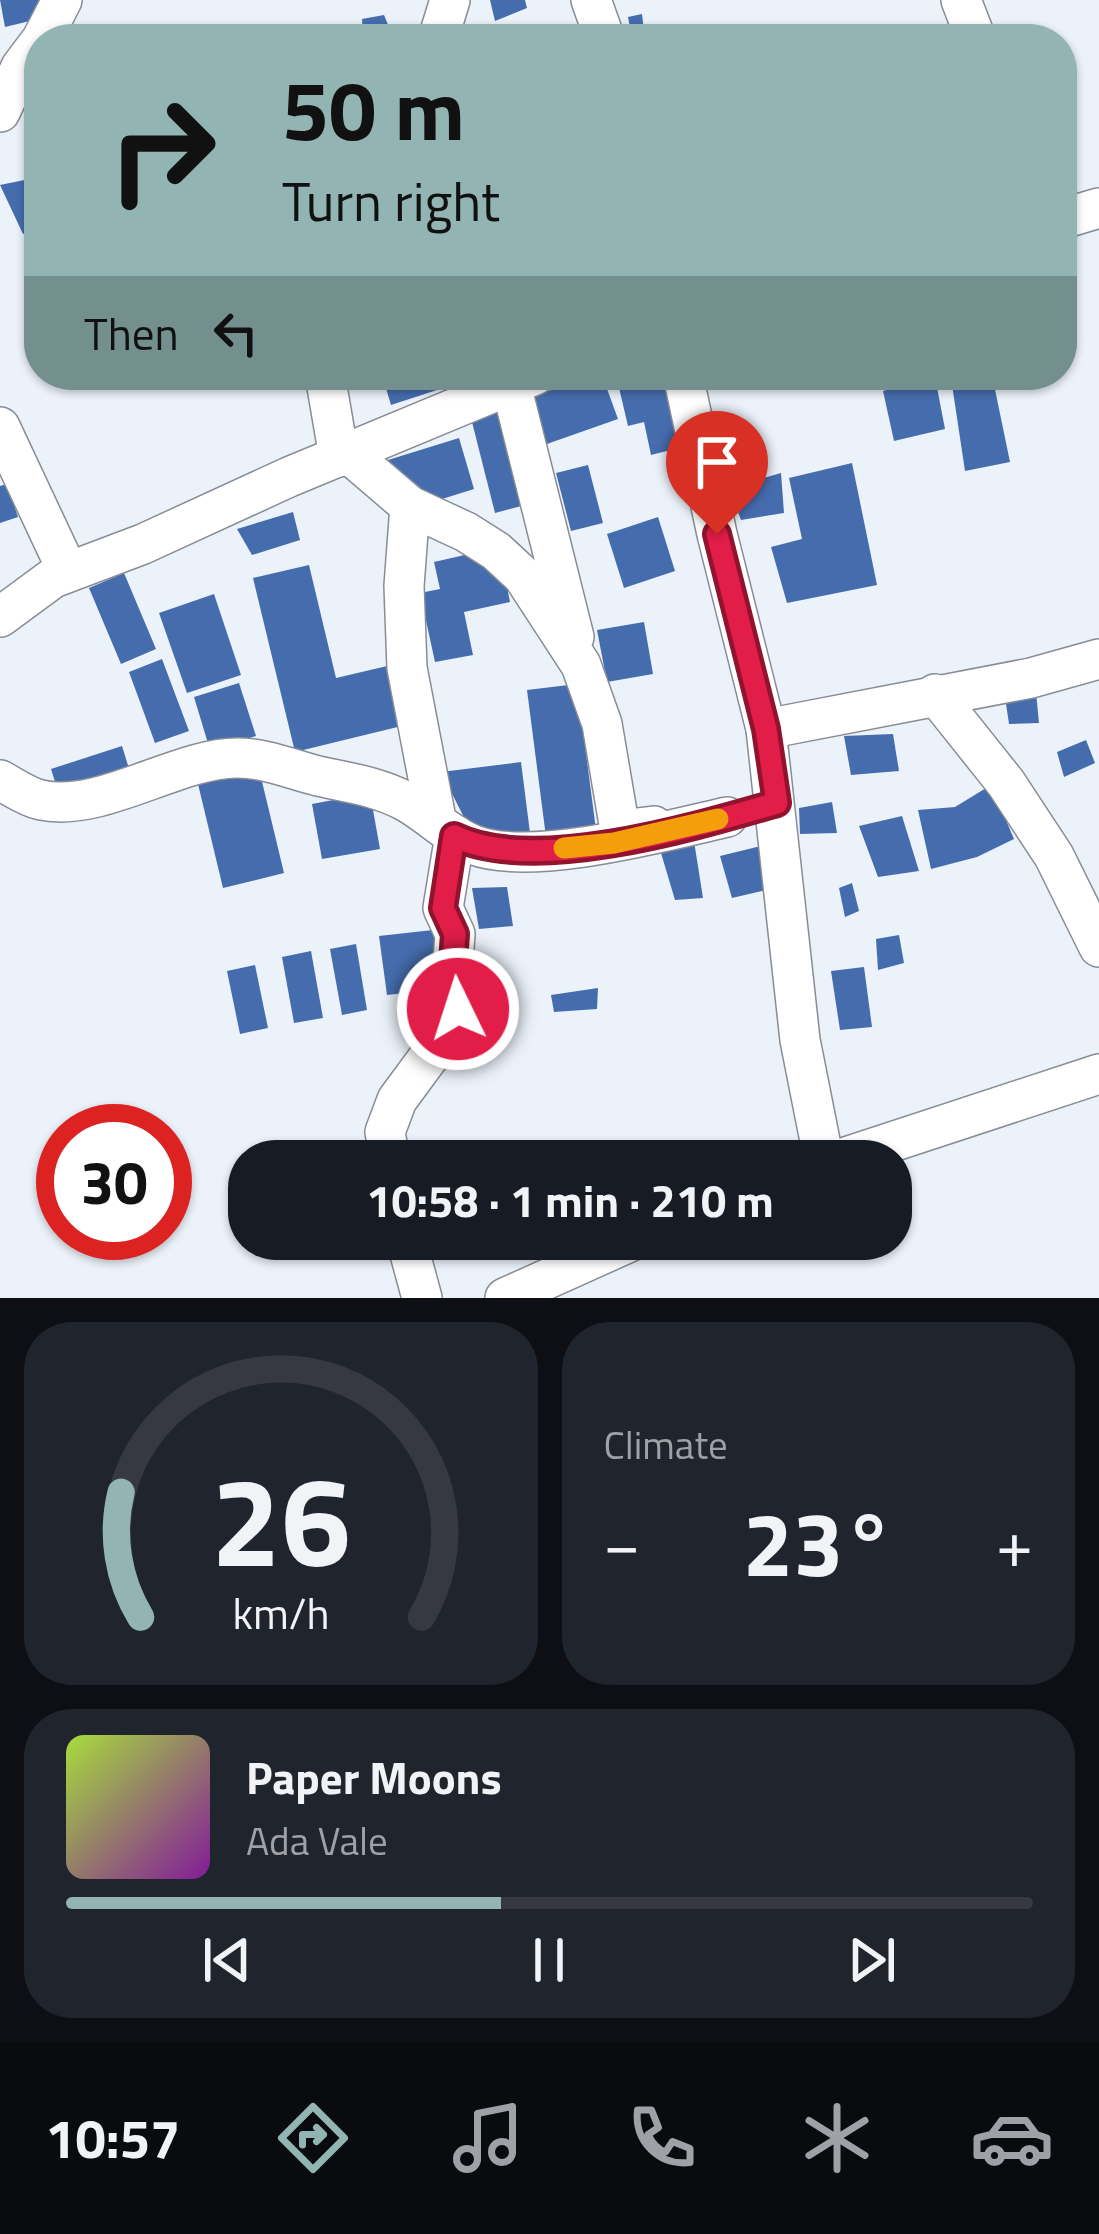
<!DOCTYPE html>
<meta charset="utf-8">
<style>
body{margin:0;font-family:"Titillium Web",sans-serif;background:#20242c;color:#f1f3f6;height:100vh;display:flex;flex-direction:column;font-size:45px;white-space:nowrap}
*{box-sizing:border-box;margin:0}
p{font-size:39px;color:#9ea1a6}
.icon{flex:none;width:66px;height:66px;fill:none;stroke:currentColor;stroke-width:2;stroke-linecap:round;stroke-linejoin:round}
.map{position:relative;height:1298px;overflow:hidden}
.side{display:flex;flex-direction:column;gap:24px;padding:24px;background:#0d0f14;flex:1}
.side>*{flex:none}
.guide{position:absolute;left:24px;top:24px;width:1053px;height:366px;border-radius:48px;box-shadow:0 3px 9px #0004;background:#92b4b2;color:#111;overflow:hidden}
.speed{position:absolute;left:36px;top:1104px;display:flex;gap:24px;font-size:60px;font-weight:700;text-align:center}
.speed>*{display:grid;place-content:center;width:156px;height:156px;border-radius:50%;background:#171b24;box-shadow:0 3px 9px #0004;line-height:1}
.speed .limit{border:18px solid #d22;background:#fff;color:#111}
.pin{position:absolute;display:grid;place-items:center;width:102px;height:102px;color:#fff;margin:-123px -51px;border-radius:50% 50% 50% 0;rotate:-45deg;box-shadow:0 0 12px #0007}
.pin .icon{rotate:45deg}
.me{position:absolute;width:132px;margin:-66px;rotate:356deg;stroke-linejoin:round;filter:drop-shadow(0 0 9px #0008)}
.turn{display:flex;align-items:center;gap:42px;height:252px;padding:0 60px;font-size:54px}
.turn .icon{width:156px;height:156px;stroke-width:2.5}
.turn b{display:block;font-size:84px;line-height:102px}
.then{display:flex;align-items:center;height:114px;padding:0 60px;background:#0003;gap:24px;font-size:45px}
.big{font-size:90px;font-weight:700;line-height:1.1}
.side .widget{flex:1;display:flex;flex-direction:column;justify-content:center;gap:18px;min-width:0;padding:0 42px;border-radius:48px;background:#20242c}
.side .dial{align-items:center;gap:0}
.dial svg{height:312px;overflow:visible;fill:none;stroke:#363941;stroke-width:7;stroke-linecap:round;text-anchor:middle}
.dial text{fill:#f1f3f6;stroke:none}
.song{display:flex;align-items:center;gap:36px}
.cover{width:144px;height:144px;border-radius:18px;background:linear-gradient(135deg,hsl(80 70% 55%),hsl(290 70% 35%))}
.played{height:12px;border-radius:6px;background:linear-gradient(90deg,#92b4b2 45%,#363941 45%)}
.keys{display:flex;justify-content:space-around;direction:ltr}
.heat{display:flex;justify-content:space-between;align-items:center;font-size:66px;direction:ltr}
.side .tiles{flex:1;display:grid;gap:24px;grid-template-columns:1fr 1fr}
.widget:last-child{grid-column:span 2}
.trip{position:absolute;left:228px;top:1140px;width:684px;height:120px;border-radius:48px;background:#171b24;box-shadow:0 3px 9px #0004;font-weight:700;line-height:120px;text-align:center}
.menu{display:flex;height:192px;justify-content:space-around;align-items:center;background:#090b0e;color:#9ea1a6}
.menu .icon{width:84px;height:84px}
.menu .active{color:#92b4b2}
.menu b{font-size:54px;color:#f1f3f6}
.map>svg:first-child{display:block}
.building{fill:#456dae}
.lines{fill:none;stroke-linecap:round;stroke-linejoin:round}
.minor-casing{stroke:#888c94;stroke-width:42}
.minor{stroke:#fff;stroke-width:39}
.route-casing{stroke:#92132f;stroke-width:30}
.route{stroke:#e11d48;stroke-width:21}
.slow{stroke:#f59e0b;stroke-width:21}
</style>
<div class="map">
<svg width="1099" height="1298" viewBox="0 0 1099 1298">
<rect width="100%" height="100%" fill="#ecf2fa"/>
<g class="building">
<polygon points="0,0 51,0 55,15 5,27"/>
<polygon points="490,0 525,0 527,8 495,21"/>
<polygon points="642,14 645,39 664,31 667,39 632,39 628,17"/>
<polygon points="384,15 391,32 363,37 362,19"/>
<polygon points="39,177 39,231 23,234 0,185"/>
<polygon points="382,375 480,375 480,376 391,405"/>
<polygon points="595,375 602,375 618,419 544,445 528,398"/>
<polygon points="616,375 671,375 687,446 651,455 644,422 628,426"/>
<polygon points="968,375 992,375 1010,462 965,471 951,378"/>
<polygon points="935,377 945,429 894,441 883,391"/>
<polygon points="505,410 529,504 495,513 471,418"/>
<polygon points="459,438 474,489 423,505 388,460"/>
<polygon points="852,463 877,585 787,603 771,547 802,539 789,478"/>
<polygon points="588,465 603,523 571,531 556,473"/>
<polygon points="781,473 784,513 741,520 729,488"/>
<polygon points="7,484 18,517 0,523 0,486"/>
<polygon points="293,512 300,540 252,555 237,529"/>
<polygon points="658,517 675,571 624,588 607,534"/>
<polygon points="482,551 503,567 510,602 464,612 473,655 435,662 420,593 440,589 434,562"/>
<polygon points="309,565 336,678 400,663 414,723 295,752 253,578"/>
<polygon points="124,573 156,649 121,664 89,588"/>
<polygon points="214,594 241,675 187,693 159,613"/>
<polygon points="644,622 653,674 607,682 597,630"/>
<polygon points="162,659 189,731 155,743 129,672"/>
<polygon points="239,683 256,736 210,750 194,697"/>
<polygon points="577,684 596,830 546,837 527,690"/>
<polygon points="1036,692 1039,723 1009,724 1005,697"/>
<polygon points="893,734 899,771 851,775 844,736"/>
<polygon points="1086,740 1095,763 1064,777 1057,752"/>
<polygon points="122,746 131,775 60,798 51,769"/>
<polygon points="521,762 530,833 476,841 441,772"/>
<polygon points="259,769 284,873 223,888 198,784"/>
<polygon points="991,785 1014,839 977,857 931,869 918,810 955,807"/>
<polygon points="370,793 380,849 322,859 312,804"/>
<polygon points="832,802 837,833 800,834 799,808"/>
<polygon points="902,816 919,871 878,877 859,826"/>
<polygon points="694,841 703,898 675,900 661,853"/>
<polygon points="765,845 774,888 732,898 720,856"/>
<polygon points="852,883 859,911 845,917 839,888"/>
<polygon points="507,887 513,926 479,929 472,888"/>
<polygon points="433,930 440,989 387,995 379,936"/>
<polygon points="899,935 904,963 878,970 876,939"/>
<polygon points="356,944 367,1010 342,1015 330,949"/>
<polygon points="311,951 323,1018 294,1023 282,957"/>
<polygon points="255,965 268,1028 240,1034 227,971"/>
<polygon points="864,967 872,1027 840,1030 831,971"/>
<polygon points="598,988 597,1009 554,1012 551,995"/>
</g>
<g class="lines">
<defs>
<g id="minor">
<polyline points="591,0 605,39"/>
<polyline points="961,0 976,39"/>
<polyline points="42,39 62,0"/>
<polyline points="438,39 450,0"/>
<polyline points="0,112 21,67 39,43"/>
<polyline points="1062,219 1099,208"/>
<polyline points="325,375 339,457"/>
<polyline points="683,375 717,534 766,729 800,1040 824,1161"/>
<polyline points="511,385 574,637"/>
<polyline points="0,427 68,572"/>
<polyline points="348,453 410,506 466,532 496,551 523,576 581,665 602,724 620,830 654,826"/>
<polyline points="410,506 404,586 407,668 436,819"/>
<polyline points="0,617 53,578 143,544 289,477 535,375"/>
<polyline points="935,694 1006,783 1054,856 1099,947"/>
<polyline points="766,729 1031,678 1099,659"/>
<path d="M0 780C13 787 27 797 41 800 101 813 177 758 237 758 266 758 290 769 318 776 349 783 376 786 405 801 429 814 449 836 474 845 532 867 666 831 727 817"/>
<polyline points="390,1161 385,1132 397,1100 453,1024 458,1009 453,962 455,934 443,908 455,835"/>
<polyline points="834,1161 1099,1074"/>
<polyline points="406,1239 422,1298"/>
<polyline points="505,1298 636,1239"/>
</g>
</defs>
<use href="#minor" class="minor-casing"/>
<use href="#minor" class="minor"/>
</g>
<g class="lines">
<defs>
<path id="route" d="M458 1009 453 962 455 934 443 908 454 836C533 875 694 827 777 803L766 729 717 534"/>
</defs>
<use href="#route" class="route-casing"/>
<use href="#route" class="route"/>
<polyline class="slow" points="564,848 614,843 718,819"/>
</g>
</svg>
<div class="speed"><div class="limit">30</div></div>
<div class="pin" style="left:717px;top:534px;background:#d93025"><svg class="icon" aria-label="arrive" viewBox="0 0 24 24"><path d="M6 21V4h12l-3 4 3 4H6"/></svg></div>
<svg class="me" style="left:458px;top:1009px" viewBox="-20 -20 40 40"><circle r="17" fill="#e11d48" stroke="#fff" stroke-width="3"/><path d="M0-11L8 9 0 5-8 9z" fill="#fff"/></svg>
<div class="trip">10:58 · 1 min · 210 m</div>
<div class="guide">
<div class="turn"><svg class="icon" aria-label="right" viewBox="0 0 24 24"><path d="M7 20v-9h11M14 6l5 5-5 5"/></svg><div><b>50 m</b>Turn right</div></div>
<div class="then">Then<svg class="icon" aria-label="left" viewBox="0 0 24 24"><path d="M17 20v-9H6M10 6l-5 5 5 5"/></svg></div>
</div>
</div>
<section class="side">
<div class="tiles">
<div class="widget dial"><svg viewBox="0 0 100 80">
<path d="M14 69A42 42 0 1 1 86 69"/>
<path d="M14 69A42 42 0 0 1 9 37" stroke="#92b4b2"/>
<text x="50" y="56" font-size="32" font-weight="700">26</text>
<text x="50" y="72" font-size="11">km/h</text>
</svg></div>
<div class="widget"><p>Climate</p>
<div class="heat"><a>−</a><b class="big">23°</b><a>+</a></div>
</div>
<div class="widget">
<div class="song"><i class="cover"></i><div><b>Paper Moons</b><p>Ada Vale</p></div></div>
<div class="played"></div>
<div class="keys"><svg class="icon" aria-label="previous" viewBox="0 0 24 24"><path d="M18 5L8 12l10 7zM5 5v14"/></svg><svg class="icon" aria-label="pause" viewBox="0 0 24 24"><path d="M8 5v14M16 5v14"/></svg><svg class="icon" aria-label="next" viewBox="0 0 24 24"><path d="M6 5l10 7-10 7zM19 5v14"/></svg></div>
</div>
</div>
</section>
<nav class="menu">
<b>10:57</b>
<svg class="icon active" aria-label="directions" viewBox="0 0 24 24"><path d="M12 3l9 9-9 9-9-9zM9 14v-3h6M13 9l2 2-2 2"/></svg>
<svg class="icon" aria-label="music" viewBox="0 0 24 24"><path d="M9 18V5l10-2v13"/><circle cx="6" cy="18" r="3"/><circle cx="16" cy="16" r="3"/></svg>
<svg class="icon" aria-label="phone" viewBox="0 0 24 24"><path d="M5 4h4l2 5-3 2q2 4 5 5l2-3 5 2v4C11 20 4 13 5 4z"/></svg>
<svg class="icon" aria-label="climate" viewBox="0 0 24 24"><path d="M12 3v18M4 7l16 10M4 17L20 7"/></svg>
<svg class="icon" aria-label="car" viewBox="0 0 24 24"><path d="M5 17H2v-5l4-1 3-4h7l3 4 3 1v5h-3M9 17h6M6 11h13"/><circle cx="7" cy="17" r="2"/><circle cx="17" cy="17" r="2"/></svg>
</nav>
